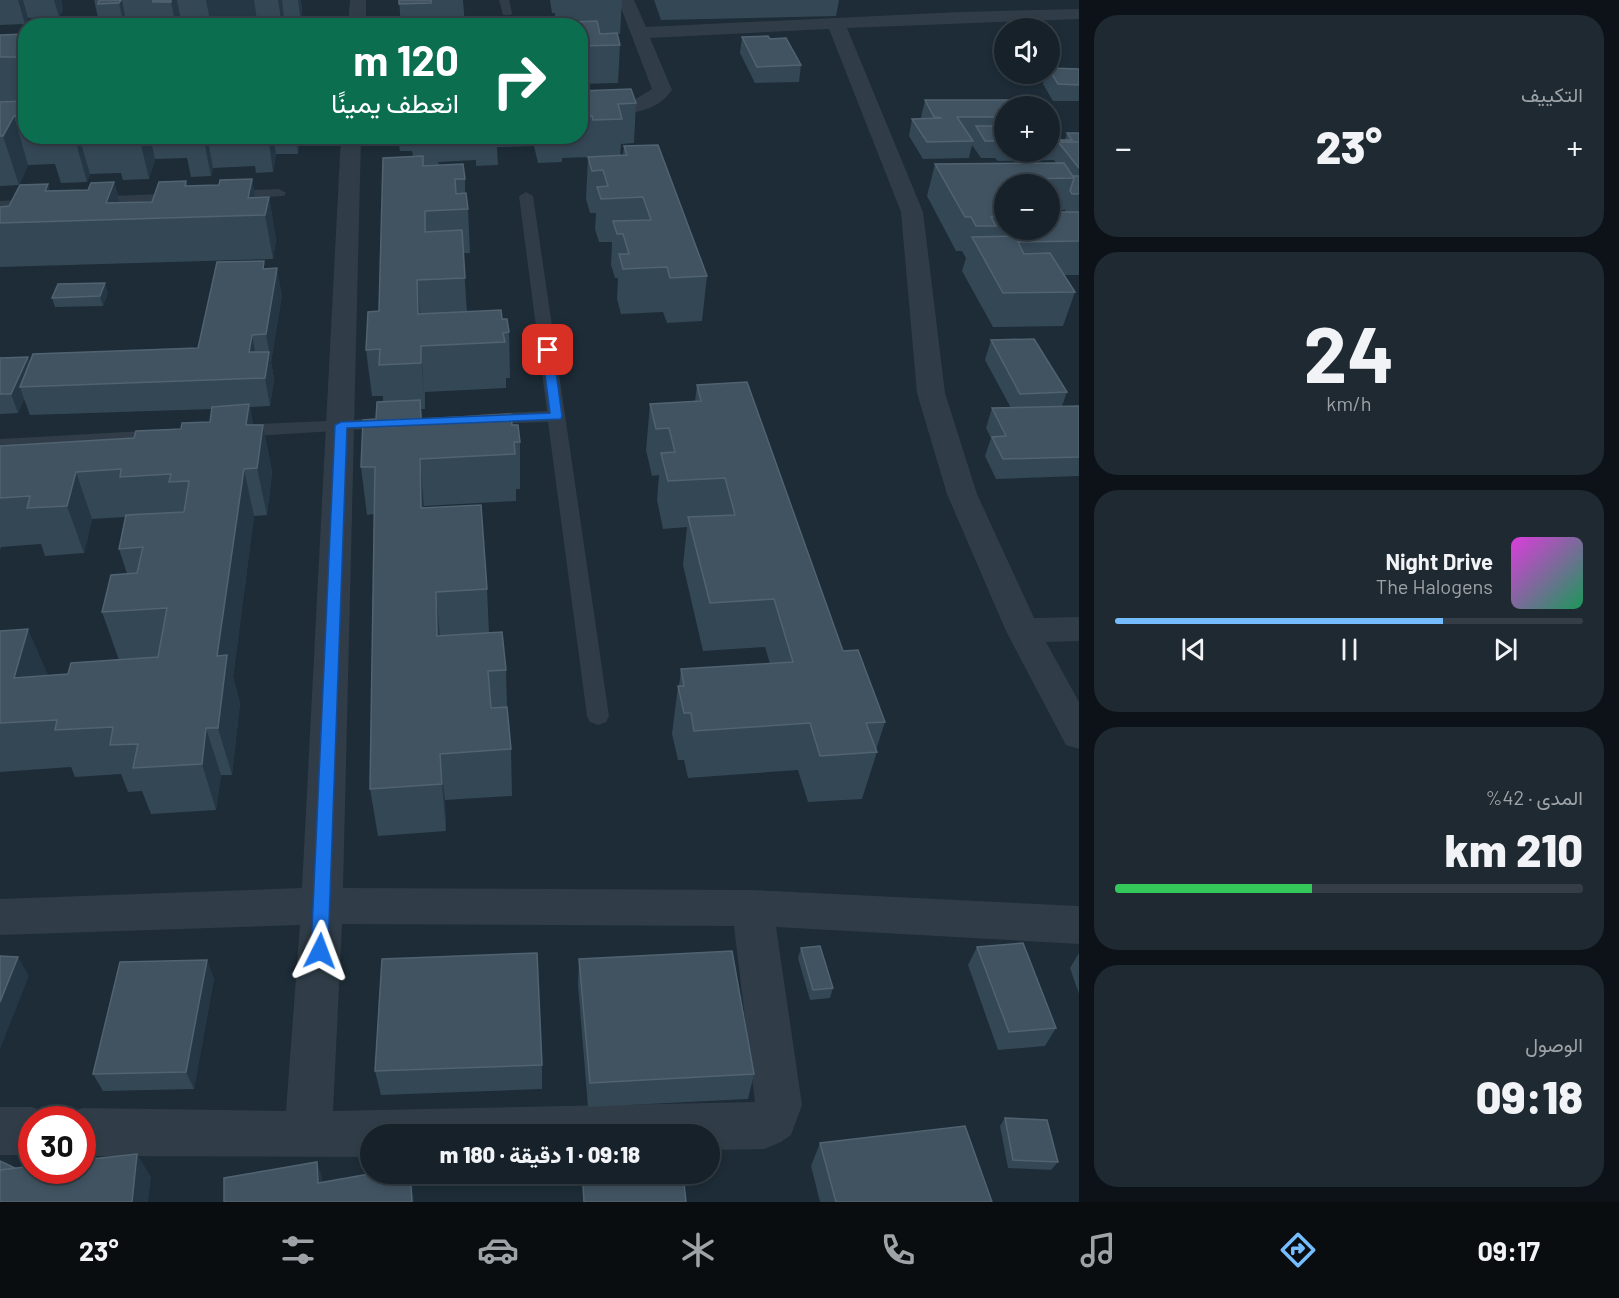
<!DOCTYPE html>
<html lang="ar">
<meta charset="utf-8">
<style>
body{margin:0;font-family:Barlow,Vazirmatn,sans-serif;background:#1f2931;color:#f1f3f6;direction:rtl;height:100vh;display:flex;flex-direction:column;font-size:22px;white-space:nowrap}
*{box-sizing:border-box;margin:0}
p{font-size:20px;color:#9ea3a8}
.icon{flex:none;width:33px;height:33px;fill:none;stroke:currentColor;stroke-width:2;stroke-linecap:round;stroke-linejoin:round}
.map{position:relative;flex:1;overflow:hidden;direction:ltr}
.drawer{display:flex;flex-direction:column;gap:15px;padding:15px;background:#0c1217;width:540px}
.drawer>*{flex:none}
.banner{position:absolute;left:18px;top:18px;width:570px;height:126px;border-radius:24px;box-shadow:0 3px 9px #0003,0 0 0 2px #353e46;direction:rtl;background:#0b6e4f;color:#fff;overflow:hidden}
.buttons{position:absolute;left:994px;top:18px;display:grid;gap:12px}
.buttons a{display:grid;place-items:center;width:66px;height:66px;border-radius:50%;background:#162129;box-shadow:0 3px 9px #0003,0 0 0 2px #353e46;font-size:30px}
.speed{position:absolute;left:18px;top:1106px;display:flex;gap:12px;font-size:30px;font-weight:700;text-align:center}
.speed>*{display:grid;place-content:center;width:78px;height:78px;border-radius:50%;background:#162129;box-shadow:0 3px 9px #0003,0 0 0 2px #353e46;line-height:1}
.speed .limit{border:9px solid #d22;background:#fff;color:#111}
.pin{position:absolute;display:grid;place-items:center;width:51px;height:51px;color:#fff;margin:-26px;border-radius:12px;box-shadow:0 3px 9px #0006}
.me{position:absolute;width:66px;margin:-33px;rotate:3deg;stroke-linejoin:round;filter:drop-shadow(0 0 4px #0008)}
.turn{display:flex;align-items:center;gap:21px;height:126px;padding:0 30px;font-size:27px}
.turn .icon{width:78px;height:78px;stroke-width:2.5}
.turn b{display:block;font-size:42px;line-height:51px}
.big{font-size:45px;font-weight:800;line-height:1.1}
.drawer .card{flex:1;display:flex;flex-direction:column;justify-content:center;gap:9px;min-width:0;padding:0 21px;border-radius:24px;background:#1f2931}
.drawer .dial{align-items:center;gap:0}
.dial b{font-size:78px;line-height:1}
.song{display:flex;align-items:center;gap:18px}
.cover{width:72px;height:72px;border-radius:9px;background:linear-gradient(135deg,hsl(300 70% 55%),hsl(150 70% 35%))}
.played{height:6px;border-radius:3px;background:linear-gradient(90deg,#75bdff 70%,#353e46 70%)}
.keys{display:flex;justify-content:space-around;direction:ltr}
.heat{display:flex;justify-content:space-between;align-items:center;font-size:33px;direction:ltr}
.charge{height:9px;border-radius:4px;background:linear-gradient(90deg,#34c759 42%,#353e46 0)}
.trip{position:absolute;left:360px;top:1124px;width:360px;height:60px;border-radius:30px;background:#162129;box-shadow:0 3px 9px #0003,0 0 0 2px #353e46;font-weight:800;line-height:60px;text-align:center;direction:rtl}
.tabs{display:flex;height:96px;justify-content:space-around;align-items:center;background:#090d10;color:#9ea3a8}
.tabs .icon{width:42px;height:42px}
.tabs .on{color:#75bdff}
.tabs b{font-size:27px;color:#f1f3f6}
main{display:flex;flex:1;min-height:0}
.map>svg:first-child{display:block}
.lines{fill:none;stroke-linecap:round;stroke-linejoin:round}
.lane{fill:#303d48;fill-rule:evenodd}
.street{fill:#303d48;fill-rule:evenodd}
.wall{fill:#344755;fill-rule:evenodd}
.shaded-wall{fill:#253744}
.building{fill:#415361;stroke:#516371;stroke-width:1.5}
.route{fill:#1a73e8;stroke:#114b97;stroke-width:1.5}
</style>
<main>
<section class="drawer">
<div class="card"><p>التكييف</p>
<div class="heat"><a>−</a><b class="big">23°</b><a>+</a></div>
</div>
<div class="card dial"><b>24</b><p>km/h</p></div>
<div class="card">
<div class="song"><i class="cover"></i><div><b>Night Drive</b><p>The Halogens</p></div></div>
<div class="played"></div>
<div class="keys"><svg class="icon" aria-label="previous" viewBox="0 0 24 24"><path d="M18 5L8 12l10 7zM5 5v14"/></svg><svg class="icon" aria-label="pause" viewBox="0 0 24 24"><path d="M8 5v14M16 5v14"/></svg><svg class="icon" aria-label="next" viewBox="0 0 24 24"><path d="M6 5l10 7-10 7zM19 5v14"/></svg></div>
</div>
<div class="card"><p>المدى · 42%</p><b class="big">210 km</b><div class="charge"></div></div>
<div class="card"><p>الوصول</p><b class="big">09:18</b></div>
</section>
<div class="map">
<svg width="1079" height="1202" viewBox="0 0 1079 1202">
<rect width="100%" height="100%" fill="#1d2c37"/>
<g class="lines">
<g class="lane">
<polygon points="499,0 509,0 512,13 511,15 503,15"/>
<polygon points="279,189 286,193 284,196 225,199 218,195 225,191"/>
<polygon points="526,192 533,196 609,716 606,722 598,725 590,722 587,716 548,422 483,424 477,423 474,419 477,415 483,414 547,411 519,196"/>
<polygon points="182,193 189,197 187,200 91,205 84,201 91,197"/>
<polygon points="38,199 43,200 45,203 43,206 0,209 0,201"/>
<polygon points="392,418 398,419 401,423 398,427 237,437 231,435 228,431 231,427 237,425"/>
<polygon points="161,430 167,432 170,436 167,440 0,451 0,439"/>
</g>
<g class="street">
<polygon points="350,0 366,0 366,26 348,26"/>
<path d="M618 0H634L646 27 960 12 1079 9V19L847 28 923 212 945 393 977 494 1034 618 1079 617V641L1046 642 1079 702V749L1066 745 1006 631 947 494 917 393 901 212 829 29 650 38 672 90C652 119 612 114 580 114V102L634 100 652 89Z"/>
<path d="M341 136H361L343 888 752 890 1079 906V944L776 927 802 1105 791 1135 781 1142 764 1149 710 1150V1134H370V1157L82 1156V1119H64L65 1115 82 1108 286 1111 300 925 0 935V899L302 888ZM342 924 734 926 755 1102 333 1111Z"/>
<polygon points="0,1107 32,1107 49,1114 51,1119 32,1119 32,1155 0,1155"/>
</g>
</g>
<g class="wall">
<polygon points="0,0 65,0 61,0 63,9 59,17 28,18 25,24 0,25"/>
<polygon points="94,0 301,0 302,13 301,23 285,23 285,26 100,26"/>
<polygon points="399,0 463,0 465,26 401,26"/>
<polygon points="550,0 622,0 620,34 617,34 620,45 618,83 580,84 580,26 556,26 555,21 555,13 552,13"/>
<polygon points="654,0 839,0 836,16 661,20"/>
<polygon points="26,34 26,136 300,136 298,154 276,154 273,172 256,173 255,166 213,168 211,176 191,177 187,158 155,159 149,179 123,180 121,173 90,174 87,182 61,183 55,164 28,165 19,185 0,186 0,35"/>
<polygon points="742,37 770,39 801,65 799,82 755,83 740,53"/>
<polygon points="1050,63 1055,68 1079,69 1079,101 1053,101 1043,84 1044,82 1043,82 1036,74 1050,74"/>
<polygon points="580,91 636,103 634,143 621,144 620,156 623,155 624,146 707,276 702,321 667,323 663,312 621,314 617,299 618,278 615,278 611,265 612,242 599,242 595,229 596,213 590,213 586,199 588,157 591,157 562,158 562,162 538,163 534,146 497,147 498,165 476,166 476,160 438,162 439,165 465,179 465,193 468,209 470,253 463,253 467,312 502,319 509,332 510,378 506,378 506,388 425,392 425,409 421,409 422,419 512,425 520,442 520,489 516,489 516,501 424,506 424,508 487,589 489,633 506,670 507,707 511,749 512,796 445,800 446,831 378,836 370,789 374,514 367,515 361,467 376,419 383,402 383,396 372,396 366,350 379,311 413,156 412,151 400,151 398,136 580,136"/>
<path d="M925 100 1005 106V152H1050V133L1061 140H1065L1067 133H1079V275H1064L1075 292 1063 326 993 327 962 271 966 258 962 251H956L927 196 935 164 1056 163 1054 160 998 161 995 158H981L972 145 969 158 923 159 909 136 912 119H922L921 117ZM1005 184H1050V211L1064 210V209L1066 212 1050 230H1005Z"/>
<polygon points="252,179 255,198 269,197 276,240 273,259 0,267 0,207 9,206 50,191 88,190 114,182 120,203 152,202 186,181 187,186 219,185"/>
<polygon points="266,269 282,295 271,362 274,379 270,406 250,407 253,425 263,425 272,472 267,515 254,516 233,677 240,703 232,775 221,775 216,810 151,814 142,791 128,792 121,774 75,777 71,767 0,772 0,631 48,676 68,674 119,660 102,612 127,574 119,549 125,517 92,519 84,553 45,556 41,544 1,547 0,550 0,446 134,438 181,429 210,422 212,409 30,415 24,399 18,413 0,414 0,358 28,357 30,363 198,348"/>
<polygon points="108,293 103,306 55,307 52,298"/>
<polygon points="991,340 1067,392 1062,406 1079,406 1079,476 996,479 985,456 991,438 986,428 992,408 1011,408 985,360"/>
<polygon points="697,385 843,651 885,722 876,750 877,752 862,799 808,802 798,770 688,778 684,760 678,760 672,734 678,686 679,686 681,669 770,664 765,647 703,651 683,565 687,527 663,529 657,500 659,475 652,476 646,450 650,404 695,401"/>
<polygon points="977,947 1056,1028 1045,1046 998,1050 968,965"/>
<polygon points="801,948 833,988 830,998 810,1000 798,958"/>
<polygon points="1079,953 1079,994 1070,968"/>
<polygon points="579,959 754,1074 748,1099 588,1107 578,985"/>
<polygon points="214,978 194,1089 103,1091 93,1074"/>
<polygon points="542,1065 542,1089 381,1095 375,1071"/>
<polygon points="1005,1118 1058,1162 1051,1170 1008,1168 1000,1126"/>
<polygon points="820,1143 992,1202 820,1202 811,1166"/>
</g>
<g class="shaded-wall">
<polygon points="18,0 23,0 28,18 25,24"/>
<polygon points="54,0 61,0 63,9 59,17"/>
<polygon points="121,0 122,0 127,26 124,26 119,3"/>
<polygon points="171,0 177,0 182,26 176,26 171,2"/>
<polygon points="206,0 254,0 258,26 211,26"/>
<polygon points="278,0 282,0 285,26 282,26"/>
<polygon points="298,0 301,0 302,13 301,23"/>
<polygon points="14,116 28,165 19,185 3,136"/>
<polygon points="74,136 79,136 90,174 87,182"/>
<polygon points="139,136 150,136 155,159 149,179"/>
<polygon points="203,136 207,136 213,168 211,176"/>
<polygon points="268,136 273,136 276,154 273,172"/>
<polygon points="296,136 300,136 298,154"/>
<polygon points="252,179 258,216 248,198"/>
<polygon points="114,182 124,219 106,203"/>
<polygon points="48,184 59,221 45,191"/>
<polygon points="269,197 276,240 273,259 265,215"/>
<polygon points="277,268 282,295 271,362 266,334"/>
<polygon points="417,280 421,325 421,346 425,409 418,314"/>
<polygon points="105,283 108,293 103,306 100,296"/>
<polygon points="252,335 257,362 254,380 249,352"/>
<polygon points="269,352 274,379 270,406 265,378"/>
<polygon points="28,357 35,376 20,387 24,399 18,413 11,394"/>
<polygon points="249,404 259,451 246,425"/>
<polygon points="263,425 272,472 267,515 257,468"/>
<polygon points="420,459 424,506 425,555 421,508"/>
<polygon points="244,469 254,516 233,677 240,703 232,775 218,728 217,656"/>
<polygon points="76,472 92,519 84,553 67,506"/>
<polygon points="436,592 440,639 437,636"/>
<polygon points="28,629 49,677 14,678"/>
<polygon points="206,728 221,775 216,810 202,764"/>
<polygon points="440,754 445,800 446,831 442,784"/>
<polygon points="18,957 29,976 0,1049 0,1002"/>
<polygon points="207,960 214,978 194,1089 186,1072"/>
<polygon points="137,1154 151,1177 148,1202 132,1202"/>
<polygon points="317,1162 322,1177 323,1198 318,1183"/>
<polygon points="410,1173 412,1183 414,1202 412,1202"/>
</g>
<g class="building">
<polygon points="99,0 121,0 119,3 98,4"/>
<rect x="153" y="0" width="18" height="2"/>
<polygon points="399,0 431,0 431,3 399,4"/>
<polygon points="597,21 600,34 617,33 620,45 580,46 580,26 572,26 572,22"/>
<rect x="524" y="23" width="21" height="3"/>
<polygon points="221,24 220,26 202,26 203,25"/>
<rect x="260" y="24" width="15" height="2"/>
<rect x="468" y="24" width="19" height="2"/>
<rect x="413" y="25" width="22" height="1"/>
<polygon points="26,34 26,57 0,57 0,35"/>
<polygon points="768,36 770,39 786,38 801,65 757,67 742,37"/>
<polygon points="1050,63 1055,68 1050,68"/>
<polygon points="1050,68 1079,69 1079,85 1058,84 1050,71"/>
<polygon points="631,89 636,103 618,104 622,119 593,120 592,116 580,116 580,91"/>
<polygon points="925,100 1033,100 1038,106 1005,106 1005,117 957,117 973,141 927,142 912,119 942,118 934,117"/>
<polygon points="26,101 26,116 14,116 3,136 0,136 0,102"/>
<polygon points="976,126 1005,126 1005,144 1002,144 1000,141 985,141"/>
<polygon points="1055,132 1062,142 1079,142 1079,168 1059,143 1050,143 1050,133"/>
<polygon points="1067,133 1079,133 1079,142 1062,142 1061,140 1072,140"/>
<polygon points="658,145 707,276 670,278 667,267 623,269 619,254 629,254 623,234 617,234 613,221 651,220 643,197 601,199 597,187 608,186 603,170 592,171 588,157 627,155 624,146"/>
<polygon points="423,156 423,166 463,164 465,179 455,179 456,194 466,193 468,209 425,211 425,232 462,230 465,278 417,280 418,314 501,310 502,319 507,319 509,332 503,333 505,342 421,346 421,363 379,365 380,349 366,350 368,312 379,311 383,158"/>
<polygon points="1064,163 1074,178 1024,179 1028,184 1005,184 1005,219 1004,217 991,217 996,226 976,226 971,217 965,217 935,164"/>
<polygon points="1073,176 1079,176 1079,194 1072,194 1070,191 1074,178"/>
<polygon points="252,179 248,198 269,197 265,215 0,223 0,207 9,206 20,185 48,184 45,191 88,190 91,183 114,182 106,203 152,202 159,182 186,181 185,186 219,185 220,180"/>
<polygon points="1050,212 1079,212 1079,241 1018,242 1024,254 1050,253 1075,292 1003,293 972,237 1016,236 1011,230 1050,230"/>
<polygon points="264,261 263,269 277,268 266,334 252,335 249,352 269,352 265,378 20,387 33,354 198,348 217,262"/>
<polygon points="105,283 100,296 52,298 58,284"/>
<polygon points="1034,339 1067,392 1020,394 991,340"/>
<polygon points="28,357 11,394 0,394 0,358"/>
<polygon points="747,382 843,651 858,650 885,722 866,723 877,752 820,756 810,723 694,731 691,713 684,713 678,686 684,686 681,669 793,662 774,599 710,603 688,517 735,515 725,478 668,481 661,453 675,452 669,428 656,429 650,404 701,401 697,385"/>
<polygon points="420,400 421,419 511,414 512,425 518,425 520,442 514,442 515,454 420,459 421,508 481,505 487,589 436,592 437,636 502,632 506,670 488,671 491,708 507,707 511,749 440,754 442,784 370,789 375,467 361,467 363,420 376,419 377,402"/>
<polygon points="249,404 246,425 263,425 257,468 244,469 217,656 227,655 218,728 206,728 202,764 133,768 138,744 110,745 113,727 55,730 57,720 0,723 0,631 28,629 14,678 68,674 71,663 158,657 167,608 102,612 111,575 137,573 143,547 119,549 126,515 184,512 189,481 169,482 171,474 120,477 121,469 76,472 67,506 27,508 30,496 0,498 0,446 134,438 136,431 181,429 182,423 210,422 212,407"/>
<polygon points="1079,406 1079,457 1003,459 992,437 1006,436 992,408"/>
<polygon points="1023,943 1056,1028 1009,1032 977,947"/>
<polygon points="820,946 833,988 813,990 801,948"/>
<polygon points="732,951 754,1074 590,1083 579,959"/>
<polygon points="537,953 542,1065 375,1071 382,959"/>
<polygon points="0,956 18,957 0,1002"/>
<polygon points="207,960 186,1072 93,1074 120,962"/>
<polygon points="1005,1118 1047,1120 1058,1162 1013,1160"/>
<polygon points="965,1126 992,1202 836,1202 820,1143"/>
<polygon points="137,1154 132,1202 0,1202 0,1170 32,1166 32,1170 82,1170 82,1160"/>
<polygon points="0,1161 15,1168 0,1170"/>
<polygon points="317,1162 318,1183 375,1173 410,1173 412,1202 224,1202 224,1178"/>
<polygon points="684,1183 686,1202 584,1202 583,1185"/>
</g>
<polygon class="route" points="548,347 553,350 562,416 561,419 347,428 328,951 326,957 320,959 313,957 311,951 335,425 341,422 550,413 542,350"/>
</svg>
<div class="buttons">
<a><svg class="icon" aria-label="sound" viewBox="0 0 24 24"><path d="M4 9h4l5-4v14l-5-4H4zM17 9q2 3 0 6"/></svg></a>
<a>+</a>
<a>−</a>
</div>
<div class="speed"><div class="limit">30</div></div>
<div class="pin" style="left:548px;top:350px;background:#d93025"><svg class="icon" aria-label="arrive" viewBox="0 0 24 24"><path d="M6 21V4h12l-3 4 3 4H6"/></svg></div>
<svg class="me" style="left:320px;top:951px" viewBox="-20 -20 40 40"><path d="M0-17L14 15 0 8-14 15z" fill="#1a73e8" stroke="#fff" stroke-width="4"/></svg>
<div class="trip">09:18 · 1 دقيقة · 180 m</div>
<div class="banner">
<div class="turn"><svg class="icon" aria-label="right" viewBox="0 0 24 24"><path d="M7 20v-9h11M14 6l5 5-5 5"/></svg><div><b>120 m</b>انعطف يمينًا</div></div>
</div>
</div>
</main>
<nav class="tabs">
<b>09:17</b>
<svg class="icon on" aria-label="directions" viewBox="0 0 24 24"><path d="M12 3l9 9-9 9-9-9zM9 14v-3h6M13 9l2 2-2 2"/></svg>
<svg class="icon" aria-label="music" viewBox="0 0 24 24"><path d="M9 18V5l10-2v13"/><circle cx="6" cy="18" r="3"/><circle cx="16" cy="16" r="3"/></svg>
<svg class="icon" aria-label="phone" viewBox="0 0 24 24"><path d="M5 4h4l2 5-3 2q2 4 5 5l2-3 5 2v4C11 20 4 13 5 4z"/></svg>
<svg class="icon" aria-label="climate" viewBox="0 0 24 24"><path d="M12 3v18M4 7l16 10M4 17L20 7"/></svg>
<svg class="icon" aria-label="car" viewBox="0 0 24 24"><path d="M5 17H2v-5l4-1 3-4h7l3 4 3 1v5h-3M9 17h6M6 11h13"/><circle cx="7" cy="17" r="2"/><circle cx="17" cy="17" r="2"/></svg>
<svg class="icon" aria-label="filters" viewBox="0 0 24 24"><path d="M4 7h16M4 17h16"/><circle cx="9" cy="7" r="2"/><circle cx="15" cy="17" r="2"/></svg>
<b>23°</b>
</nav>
